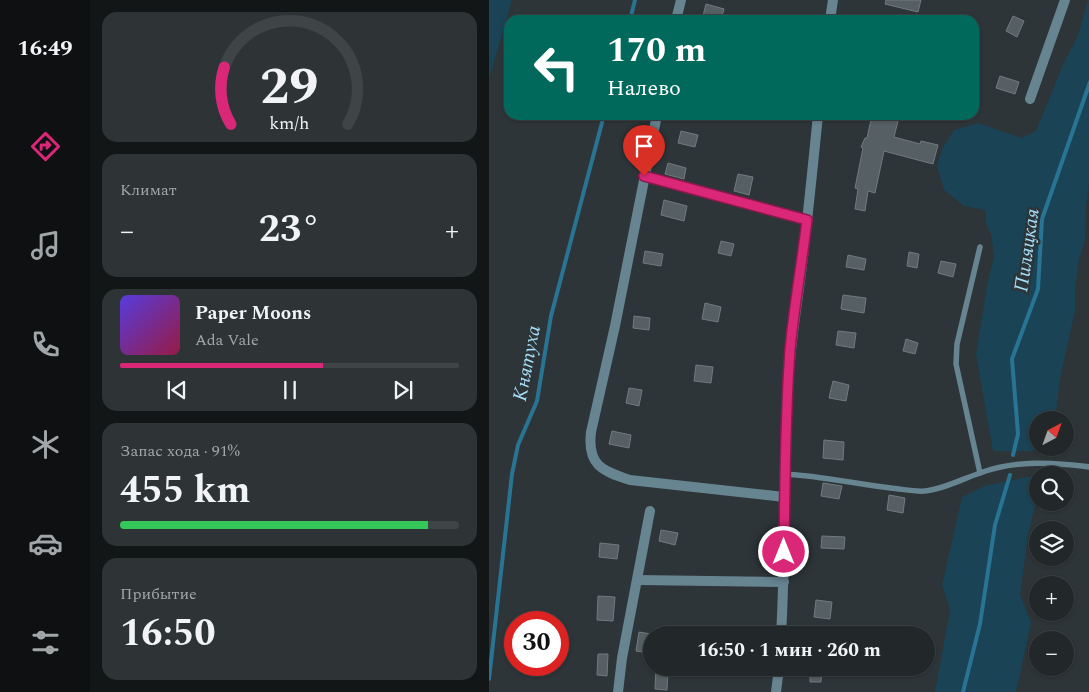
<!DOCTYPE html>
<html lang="ru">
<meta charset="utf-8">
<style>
body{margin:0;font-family:Spectral,serif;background:#2e3436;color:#f1f3f6;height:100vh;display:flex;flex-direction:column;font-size:19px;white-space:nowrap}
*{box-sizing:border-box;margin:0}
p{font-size:16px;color:#a2a6a8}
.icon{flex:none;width:28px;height:28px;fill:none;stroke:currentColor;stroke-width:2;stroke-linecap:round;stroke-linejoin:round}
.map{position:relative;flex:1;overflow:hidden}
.drawer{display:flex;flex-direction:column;gap:12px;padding:12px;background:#131617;width:399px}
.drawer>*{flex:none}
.hud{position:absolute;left:15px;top:15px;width:475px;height:105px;border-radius:15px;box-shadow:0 1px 4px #0004,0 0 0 1px #3f4447;background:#00695c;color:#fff;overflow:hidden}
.needle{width:32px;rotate:41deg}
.controls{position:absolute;left:540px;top:411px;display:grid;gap:10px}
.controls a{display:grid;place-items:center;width:45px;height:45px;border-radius:50%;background:#22282a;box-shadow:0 1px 4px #0004,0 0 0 1px #3f4447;font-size:25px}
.speed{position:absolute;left:15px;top:611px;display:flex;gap:10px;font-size:25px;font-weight:700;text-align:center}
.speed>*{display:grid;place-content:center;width:65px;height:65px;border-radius:50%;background:#22282a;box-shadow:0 1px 4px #0004,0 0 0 1px #3f4447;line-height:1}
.speed .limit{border:8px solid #d22;background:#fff;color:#111}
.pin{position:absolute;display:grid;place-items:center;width:42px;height:42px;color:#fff;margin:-51px -21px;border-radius:50% 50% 50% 0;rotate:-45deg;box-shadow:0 0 5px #0007}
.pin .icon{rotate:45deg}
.me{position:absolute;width:55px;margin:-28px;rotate:0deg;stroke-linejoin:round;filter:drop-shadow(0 0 4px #0008)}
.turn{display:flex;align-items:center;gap:18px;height:105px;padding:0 20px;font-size:22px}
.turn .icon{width:65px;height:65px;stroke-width:2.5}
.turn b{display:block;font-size:35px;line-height:42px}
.big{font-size:38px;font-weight:700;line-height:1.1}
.drawer .card{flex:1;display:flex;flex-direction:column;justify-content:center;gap:8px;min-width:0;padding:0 18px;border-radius:15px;background:#2e3436}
.drawer .dial{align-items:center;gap:0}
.dial svg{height:130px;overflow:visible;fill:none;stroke:#3f4447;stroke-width:7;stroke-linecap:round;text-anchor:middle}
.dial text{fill:#f1f3f6;stroke:none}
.song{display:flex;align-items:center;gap:15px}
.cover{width:60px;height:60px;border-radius:8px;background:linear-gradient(135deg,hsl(250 70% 55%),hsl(340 70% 35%))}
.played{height:5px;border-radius:2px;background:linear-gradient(90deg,#db2777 60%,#3f4447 60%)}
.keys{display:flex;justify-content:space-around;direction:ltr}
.heat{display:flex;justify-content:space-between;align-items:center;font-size:28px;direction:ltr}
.charge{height:8px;border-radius:4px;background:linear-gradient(90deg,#34c759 91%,#3f4447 0)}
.trip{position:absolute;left:154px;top:626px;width:292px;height:50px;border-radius:25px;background:#22282a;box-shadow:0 1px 4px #0004,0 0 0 1px #3f4447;font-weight:700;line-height:50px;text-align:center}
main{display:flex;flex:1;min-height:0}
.menu{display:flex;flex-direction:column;width:90px;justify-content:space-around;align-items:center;background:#0e1011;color:#a2a6a8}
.menu .icon{width:35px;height:35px}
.menu .on{color:#db2777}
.menu b{font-size:22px;color:#f1f3f6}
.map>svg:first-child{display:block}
.green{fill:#1a4355}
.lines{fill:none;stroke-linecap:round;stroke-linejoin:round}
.stream{stroke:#297493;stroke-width:4}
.building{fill:#565f63;stroke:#717a7e}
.service{stroke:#678491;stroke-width:5.5}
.minor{stroke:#678491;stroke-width:10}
.route-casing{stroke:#8e194d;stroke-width:12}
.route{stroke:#db2777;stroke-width:9}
.labels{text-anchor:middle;stroke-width:5;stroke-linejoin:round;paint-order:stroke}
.water-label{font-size:20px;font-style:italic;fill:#a5dffa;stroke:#2d3538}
</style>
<main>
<nav class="menu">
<b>16:49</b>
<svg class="icon on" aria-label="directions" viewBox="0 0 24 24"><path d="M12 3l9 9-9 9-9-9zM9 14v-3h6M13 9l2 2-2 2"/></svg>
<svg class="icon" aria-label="music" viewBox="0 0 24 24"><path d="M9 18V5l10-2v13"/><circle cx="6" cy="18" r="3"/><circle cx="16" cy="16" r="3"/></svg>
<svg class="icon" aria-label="phone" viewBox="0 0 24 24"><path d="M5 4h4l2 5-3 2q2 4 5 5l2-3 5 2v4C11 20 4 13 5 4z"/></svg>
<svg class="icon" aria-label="climate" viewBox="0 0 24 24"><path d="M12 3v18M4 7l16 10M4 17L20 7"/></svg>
<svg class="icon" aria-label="car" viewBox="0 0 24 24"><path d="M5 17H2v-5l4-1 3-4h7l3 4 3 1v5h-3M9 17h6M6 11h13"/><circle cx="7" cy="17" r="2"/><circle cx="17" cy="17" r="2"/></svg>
<svg class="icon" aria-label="filters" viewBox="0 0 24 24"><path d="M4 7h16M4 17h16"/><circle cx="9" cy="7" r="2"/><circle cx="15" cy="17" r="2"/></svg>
</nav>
<section class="drawer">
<div class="card dial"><svg viewBox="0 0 100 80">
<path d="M14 69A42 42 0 1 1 86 69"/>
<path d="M14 69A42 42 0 0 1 10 34" stroke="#db2777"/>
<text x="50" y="56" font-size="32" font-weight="700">29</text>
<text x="50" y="72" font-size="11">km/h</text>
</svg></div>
<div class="card"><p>Климат</p>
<div class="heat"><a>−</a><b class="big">23°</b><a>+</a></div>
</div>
<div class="card">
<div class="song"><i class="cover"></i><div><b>Paper Moons</b><p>Ada Vale</p></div></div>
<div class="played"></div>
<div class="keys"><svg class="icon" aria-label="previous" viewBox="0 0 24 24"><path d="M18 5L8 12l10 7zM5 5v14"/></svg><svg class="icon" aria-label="pause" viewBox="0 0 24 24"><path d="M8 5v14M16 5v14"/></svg><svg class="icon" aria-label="next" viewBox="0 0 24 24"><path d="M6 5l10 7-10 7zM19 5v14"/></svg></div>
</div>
<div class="card"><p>Запас хода · 91%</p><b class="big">455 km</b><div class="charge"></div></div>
<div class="card"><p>Прибытие</p><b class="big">16:50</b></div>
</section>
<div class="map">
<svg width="601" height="692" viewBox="0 0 601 692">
<rect width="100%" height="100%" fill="#2d3538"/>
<g class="green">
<polygon points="0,0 23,0 0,79"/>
<polygon points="599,0 601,0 600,184 597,207 596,239 590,260 586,287 586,311 571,379 566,420 549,420 549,448 556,448 543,451 504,451 487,354 498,286 505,256 502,234 497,224 496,210 475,206 455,190 448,166 453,149 465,130 489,123 533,138 547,131 576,60 589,36"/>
<polygon points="553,474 549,475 549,494 539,535 531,595 542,623 527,692 446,692 461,610 453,585 473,497 495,486"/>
</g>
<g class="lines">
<g class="stream">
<polyline points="141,20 146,0"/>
<polyline points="524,455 529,434 523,359 549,289 553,219 601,82"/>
<polyline points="0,679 23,474 29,445 48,401 62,316 115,115"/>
<polyline points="474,692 491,624 506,525 521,475"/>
</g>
</g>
<g class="building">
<polygon points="397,0 432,0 429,12 396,4"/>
<polygon points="217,4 235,9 232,20 213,20"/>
<polygon points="524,16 535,21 528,37 517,31"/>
<polygon points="511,76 530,82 526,94 507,88"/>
<polygon points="383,115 410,117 405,137 431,144 432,141 449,145 444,164 395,151 386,193 379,191 376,211 366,209 369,189 366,188 374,148 372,147 376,138 378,138"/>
<polygon points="192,131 209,135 206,147 189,143"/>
<polygon points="179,163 197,168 195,179 176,174"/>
<polygon points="249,174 264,177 260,195 245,191"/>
<polygon points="175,200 198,206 195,221 172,215"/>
<polygon points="232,241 245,244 242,256 229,253"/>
<polygon points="156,251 174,254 172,266 154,263"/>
<polygon points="420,252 430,254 428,268 418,266"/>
<polygon points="359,255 377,259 375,270 357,267"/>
<polygon points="452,261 467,264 464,277 449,273"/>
<polygon points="354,295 377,298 375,313 352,309"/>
<polygon points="216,303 232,307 229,322 213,319"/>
<polygon points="145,316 161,318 160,330 144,328"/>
<polygon points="349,331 367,333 365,348 347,345"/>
<polygon points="417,339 429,343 426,354 414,351"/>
<polygon points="207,365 224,367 222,383 205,381"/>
<polygon points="344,381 360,385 357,401 340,398"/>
<polygon points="140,388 153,390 150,406 137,403"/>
<polygon points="123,431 142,435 140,448 120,444"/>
<polygon points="335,440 355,442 354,460 334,458"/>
<polygon points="334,483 353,486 350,499 332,496"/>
<polygon points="400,495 416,498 414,513 398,510"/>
<polygon points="172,530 189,533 186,545 170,541"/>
<polygon points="333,536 356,537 355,549 332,548"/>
<polygon points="111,543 130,545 128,559 110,557"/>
<polygon points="109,596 126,597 124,621 108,620"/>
<polygon points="327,600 343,602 341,619 325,617"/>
<polygon points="150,632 162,634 159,653 147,651"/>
<polygon points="109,654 119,654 118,676 108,675"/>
<polygon points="167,668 179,669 178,690 166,689"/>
<polygon points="321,668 333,668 332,682 321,682"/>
</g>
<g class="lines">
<g class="service">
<polyline points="155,176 318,221"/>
<polyline points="491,473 467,364 468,344 491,247"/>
<path d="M296 474C332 476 367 484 402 488 413 489 426 492 436 491 455 489 473 479 491 473 527 460 563 462 601 467"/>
</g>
<g class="minor">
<polyline points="187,20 192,0"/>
<polyline points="341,20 344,0"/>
<polyline points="541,99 576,0"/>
<path d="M168 115 126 326 102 432C98 465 113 471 141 480L295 497"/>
<polyline points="149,580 295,582"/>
<path d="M292 635C297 552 294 469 299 386 301 345 308 306 313 265 319 215 324 165 329 115"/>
<polyline points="129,692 133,658 161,511"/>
<polyline points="287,692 290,668"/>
</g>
</g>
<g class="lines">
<defs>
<path id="route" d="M155 176 318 220C313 263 305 306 301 350 296 417 296 485 295 552"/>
</defs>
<use href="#route" class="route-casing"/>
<use href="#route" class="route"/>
</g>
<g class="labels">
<g class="water-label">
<text transform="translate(537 250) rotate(-82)" y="7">Пиляцкая</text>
<text transform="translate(37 363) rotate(-79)" y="7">Княтуха</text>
</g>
</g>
</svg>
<div class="controls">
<a><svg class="needle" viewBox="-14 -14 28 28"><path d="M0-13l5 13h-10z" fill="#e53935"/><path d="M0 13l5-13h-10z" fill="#a2a6a8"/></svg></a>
<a><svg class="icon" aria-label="search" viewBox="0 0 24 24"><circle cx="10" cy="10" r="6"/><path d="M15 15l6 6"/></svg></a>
<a><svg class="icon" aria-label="layers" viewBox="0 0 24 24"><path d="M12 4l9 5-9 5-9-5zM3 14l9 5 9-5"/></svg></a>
<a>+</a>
<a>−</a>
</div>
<div class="speed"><div class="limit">30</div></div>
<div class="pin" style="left:155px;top:176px;background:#d93025"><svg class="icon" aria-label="arrive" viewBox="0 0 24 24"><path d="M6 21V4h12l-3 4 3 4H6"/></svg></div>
<svg class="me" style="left:295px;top:552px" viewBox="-20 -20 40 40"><circle r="17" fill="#db2777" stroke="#fff" stroke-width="3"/><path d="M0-11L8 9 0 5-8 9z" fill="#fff"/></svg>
<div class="trip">16:50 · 1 мин · 260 m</div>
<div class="hud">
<div class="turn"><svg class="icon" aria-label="left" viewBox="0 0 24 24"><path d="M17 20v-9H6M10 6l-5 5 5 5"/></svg><div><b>170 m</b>Налево</div></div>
</div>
</div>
</main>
